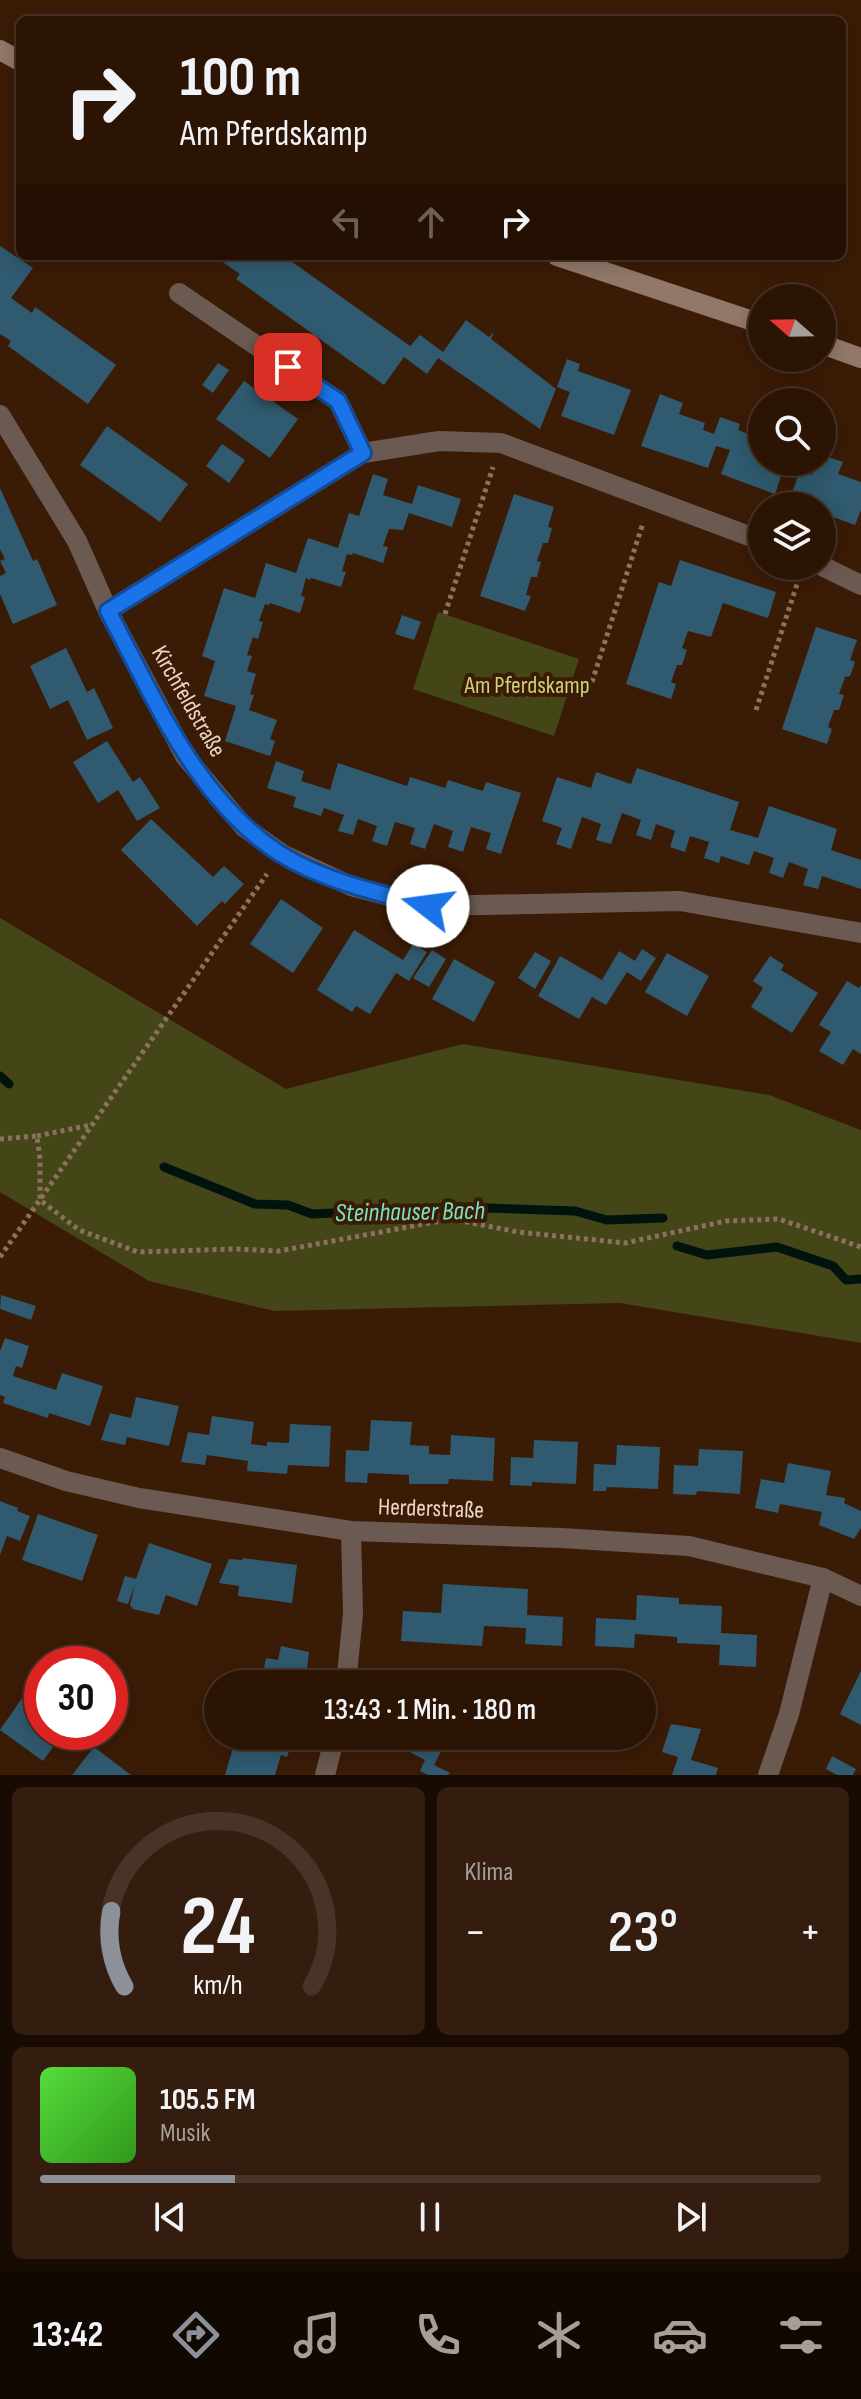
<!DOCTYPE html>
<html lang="de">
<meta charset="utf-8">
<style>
body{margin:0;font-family:"Sofia Sans Condensed",sans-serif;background:#341d0e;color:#f1f3f6;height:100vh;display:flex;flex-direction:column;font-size:30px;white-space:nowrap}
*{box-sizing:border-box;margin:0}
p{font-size:26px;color:#a69e9a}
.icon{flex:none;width:44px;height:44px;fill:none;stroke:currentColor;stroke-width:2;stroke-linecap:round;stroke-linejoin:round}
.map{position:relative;height:1775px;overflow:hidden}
.side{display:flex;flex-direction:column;gap:12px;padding:12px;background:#180b02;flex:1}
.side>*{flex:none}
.guide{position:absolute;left:16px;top:16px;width:830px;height:244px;border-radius:12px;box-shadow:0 4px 20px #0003,0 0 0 2px #483326;background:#2c1404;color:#f1f3f6;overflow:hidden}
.needle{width:52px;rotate:290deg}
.tools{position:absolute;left:748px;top:284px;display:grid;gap:16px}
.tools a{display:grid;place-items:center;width:88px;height:88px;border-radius:50%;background:#2c1404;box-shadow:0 4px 20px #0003,0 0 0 2px #483326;font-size:40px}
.speed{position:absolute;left:24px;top:1646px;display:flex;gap:16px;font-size:40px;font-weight:700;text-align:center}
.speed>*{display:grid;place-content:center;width:104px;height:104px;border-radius:50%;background:#2c1404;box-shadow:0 4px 20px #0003,0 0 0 2px #483326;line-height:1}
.speed .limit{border:12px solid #d22;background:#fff;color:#111}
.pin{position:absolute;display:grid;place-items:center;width:68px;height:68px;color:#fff;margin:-34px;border-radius:16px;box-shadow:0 4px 12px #0006}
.me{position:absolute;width:88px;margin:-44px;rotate:285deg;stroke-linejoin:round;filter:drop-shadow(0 0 6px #0008)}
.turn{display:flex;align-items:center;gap:28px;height:168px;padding:0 32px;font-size:36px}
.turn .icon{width:104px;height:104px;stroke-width:2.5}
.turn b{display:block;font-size:56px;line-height:68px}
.lanes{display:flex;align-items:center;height:76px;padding:0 32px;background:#0003;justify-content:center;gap:40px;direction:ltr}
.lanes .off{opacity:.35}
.big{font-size:60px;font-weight:600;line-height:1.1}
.side .widget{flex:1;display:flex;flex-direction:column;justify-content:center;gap:12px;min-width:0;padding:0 28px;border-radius:12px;background:#341d0e}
.side .dial{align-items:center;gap:0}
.dial svg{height:208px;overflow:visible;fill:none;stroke:#483326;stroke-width:7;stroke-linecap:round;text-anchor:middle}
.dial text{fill:#f1f3f6;stroke:none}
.song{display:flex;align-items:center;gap:24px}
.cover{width:96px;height:96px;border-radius:12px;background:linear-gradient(135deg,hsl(110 70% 55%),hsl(110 70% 35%))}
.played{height:8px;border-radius:4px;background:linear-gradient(90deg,#8c9099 25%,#483326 25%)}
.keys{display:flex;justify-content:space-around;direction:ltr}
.heat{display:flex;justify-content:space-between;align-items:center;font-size:44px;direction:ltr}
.side .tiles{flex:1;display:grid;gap:12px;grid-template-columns:1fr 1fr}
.widget:last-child{grid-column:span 2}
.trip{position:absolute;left:204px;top:1670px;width:452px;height:80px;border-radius:40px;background:#2c1404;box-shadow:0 4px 20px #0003,0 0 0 2px #483326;font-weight:600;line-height:80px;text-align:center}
.tabs{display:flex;height:128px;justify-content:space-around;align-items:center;background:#120802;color:#a69e9a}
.tabs .icon{width:56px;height:56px}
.tabs .active{color:#8c9099}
.tabs b{font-size:36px;color:#f1f3f6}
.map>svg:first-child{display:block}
.green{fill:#444618}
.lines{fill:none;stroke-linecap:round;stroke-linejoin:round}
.stream{stroke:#00140d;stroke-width:9}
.building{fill:#305a6f}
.path{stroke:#8c7160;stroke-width:5;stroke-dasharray:4 4;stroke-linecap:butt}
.minor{stroke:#6b5a51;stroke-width:20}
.secondary{stroke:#927869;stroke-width:20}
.route-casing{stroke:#114b97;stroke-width:20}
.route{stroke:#1a73e8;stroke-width:14}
.labels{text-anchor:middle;stroke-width:8;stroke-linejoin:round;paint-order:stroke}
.park-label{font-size:24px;fill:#cdd27a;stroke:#3a1b06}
.street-label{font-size:24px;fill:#ebd5c9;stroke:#3a1b06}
.water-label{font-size:26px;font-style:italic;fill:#78e4c3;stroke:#3a1b06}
</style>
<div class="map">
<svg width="861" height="1775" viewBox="0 0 861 1775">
<rect width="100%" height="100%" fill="#3a1b06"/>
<g class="green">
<polygon points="438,612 579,659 554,736 413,689"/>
<polygon points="0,918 286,1089 463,1044 769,1095 861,1130 861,1343 620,1303 274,1311 149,1281 0,1192"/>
</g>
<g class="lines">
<g class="stream">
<polyline points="0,1076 9,1084"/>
<polyline points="164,1167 255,1204 288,1205 312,1214 457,1207 575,1211 607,1220 663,1218"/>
<polyline points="677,1246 707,1255 777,1247 833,1266 846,1280 861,1279"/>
</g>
</g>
<g class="building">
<polygon points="0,246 33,268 11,298 32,313 35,307 116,365 88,404 8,346 11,341 0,334"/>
<polygon points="214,256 284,256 410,346 420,335 443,352 466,320 489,337 494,332 491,339 556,389 540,429 438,358 427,374 404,357 384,385 236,279 240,274"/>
<polygon points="567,359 580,364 578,371 631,390 614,435 561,416 570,392 557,387"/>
<polygon points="218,363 229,370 213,393 202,385"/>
<polygon points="244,381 298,419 270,458 216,419"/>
<polygon points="660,394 683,403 679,414 705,423 703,430 714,434 720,417 740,424 738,430 762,439 762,462 786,462 775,494 721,474 730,450 716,446 708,468 641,446"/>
<polygon points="107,426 188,484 160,522 80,465"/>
<polygon points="222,444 245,460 229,483 206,466"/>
<polygon points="822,455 843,462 838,474 861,482 861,510 855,525 822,513 822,506 800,506 801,503 790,499 800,470 812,475 816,462 822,462"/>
<polygon points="373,474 388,479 383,495 412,504 418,485 461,499 452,527 409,513 403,530 389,529 383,546 388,547 383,563 353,553 352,555 347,554 342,571 346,572 341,587 311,578 310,580 306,578 301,596 305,597 300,613 270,603 269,605 265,604 259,621 263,622 258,639 253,637 247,655 252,656 247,671 256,674 250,694 254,695 249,710 277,720 270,739 275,741 270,756 225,741 236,706 204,696 215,661 202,656 224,588 255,598 266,563 296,573 308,538 338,548 349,513 359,516"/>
<polygon points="0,488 33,561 37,559 57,605 13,624 0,594 0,576 6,573 0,561 5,559 0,549"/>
<polygon points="514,494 554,507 548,527 552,528 548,543 543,543 537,561 541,562 537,577 531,577 526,595 531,596 525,611 480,596"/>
<polygon points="680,560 776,592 768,618 723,603 711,637 688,631 682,648 687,650 682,665 677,665 671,682 676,684 671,699 626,684 659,582 671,586"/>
<polygon points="402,615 421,622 414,640 395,634"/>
<polygon points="816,627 857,640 850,660 855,662 850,676 845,677 839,694 844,695 839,710 834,710 828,727 832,729 827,744 782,729"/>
<polygon points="66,648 87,692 94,688 113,728 87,740 68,700 50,709 30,666"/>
<polygon points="107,741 133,782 140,777 160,808 137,821 118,790 98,803 73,762"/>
<polygon points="276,761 304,771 301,781 330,790 338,763 407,786 410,777 445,788 448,780 483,791 486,782 521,793 501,854 486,849 491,833 471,827 463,852 448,847 453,831 434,824 425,849 410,844 415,828 395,822 387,846 372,841 377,826 358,819 353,835 338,831 344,815 324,808 321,816 293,807 296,797 267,788"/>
<polygon points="637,768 739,802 730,830 758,838 769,806 837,829 831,850 861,860 861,889 822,876 818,889 803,885 808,869 789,862 783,878 769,873 774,858 754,851 749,865 721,856 719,863 704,858 709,842 690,836 685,852 670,847 675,831 656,824 651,840 636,835 641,820 622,813 611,844 596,840 601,824 582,817 571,849 556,844 562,828 542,821 557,777 591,788 596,772 631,784"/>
<polygon points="151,819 213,877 224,866 244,884 225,904 222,901 197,926 121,850"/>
<polygon points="281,899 323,928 293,973 250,944"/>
<polygon points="354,930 403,960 413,944 427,952 409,981 396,973 370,1014 356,1006 352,1012 317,990"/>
<polygon points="642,949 656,958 641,981 627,972 606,1005 592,997 579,1019 538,996 560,956 602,980 619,951 635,961"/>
<polygon points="432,950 446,959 429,987 413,978"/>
<polygon points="535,952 551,961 535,989 518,978"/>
<polygon points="667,953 709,976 687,1016 645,992"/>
<polygon points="770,956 784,965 781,970 818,993 792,1033 751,1007 763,988 753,981"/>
<polygon points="454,959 495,982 474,1022 432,999"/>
<polygon points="847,981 859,988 861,985 861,1054 853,1049 843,1065 819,1051 831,1032 819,1025"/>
<polygon points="1,1295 36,1306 31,1320 0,1309"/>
<polygon points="5,1338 29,1346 22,1368 16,1366 13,1376 56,1390 62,1373 103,1386 90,1426 49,1413 48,1418 3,1403 5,1397 0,1395 0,1351"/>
<polygon points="136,1397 179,1406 169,1446 127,1437 125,1445 101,1440 110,1413 131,1418"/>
<polygon points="212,1416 254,1422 251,1444 267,1446 267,1442 289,1443 290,1424 331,1426 329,1467 288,1465 287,1474 247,1471 248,1461 207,1455 205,1465 181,1462 188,1432 209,1435"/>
<polygon points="371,1420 412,1422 410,1445 429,1446 429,1454 450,1455 451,1435 495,1438 493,1481 449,1479 448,1484 409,1484 409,1475 368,1473 367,1483 345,1482 346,1450 369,1451"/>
<polygon points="534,1440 578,1442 576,1484 532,1482 532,1486 510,1485 511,1457 533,1458"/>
<polygon points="617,1445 660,1447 658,1489 607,1487 606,1491 593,1491 594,1464 616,1465"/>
<polygon points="699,1449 743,1451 740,1494 697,1491 696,1495 673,1494 674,1465 698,1466"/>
<polygon points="788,1463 831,1471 826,1495 845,1498 844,1503 861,1511 861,1528 854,1539 819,1525 822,1512 780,1504 778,1513 755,1508 761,1479 784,1483"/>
<polygon points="0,1501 18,1508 17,1511 30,1516 20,1541 7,1536 0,1555"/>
<polygon points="38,1514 98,1535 82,1581 22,1560"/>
<polygon points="149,1543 212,1564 197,1606 166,1595 159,1615 133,1609 130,1605 135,1584 128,1604 117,1601 125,1576 136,1579"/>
<polygon points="243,1558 297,1565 292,1603 238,1596 239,1586 219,1583 229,1559 242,1560"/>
<polygon points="443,1584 528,1589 527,1615 563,1617 562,1646 525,1644 526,1628 484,1626 482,1646 401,1641 403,1611 441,1613"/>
<polygon points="637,1595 679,1598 679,1604 722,1606 721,1633 757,1635 756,1667 719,1665 720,1645 677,1643 677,1637 635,1634 634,1648 595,1646 596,1618 636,1620"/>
<polygon points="281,1646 309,1652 305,1684 261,1684 266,1658 278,1660"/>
<polygon points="861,1671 861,1725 840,1714"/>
<polygon points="29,1688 42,1697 42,1732 64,1732 43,1761 0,1730"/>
<polygon points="671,1724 701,1729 691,1760 718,1768 716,1775 672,1775 678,1757 662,1752"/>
<polygon points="261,1736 292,1743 287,1757 281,1755 275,1775 225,1775 235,1741 258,1748"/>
<polygon points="392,1736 444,1736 441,1742 445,1744 434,1765 450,1773 448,1775 428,1775 420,1771 425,1760 389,1741"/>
<polygon points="94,1747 131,1775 72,1775"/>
<polygon points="832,1756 856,1769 853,1775 837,1775 826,1769"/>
</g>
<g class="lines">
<g class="path">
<polyline points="445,614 493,467"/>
<polyline points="592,682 643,523"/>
<polyline points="756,710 800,575"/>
<polyline points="37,1136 91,1125"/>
<polyline points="0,1139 37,1136 40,1159 40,1200 79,1230 138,1252 235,1249 279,1251 451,1219 518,1232 625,1243 726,1221 779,1219 861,1247"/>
<polyline points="0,1257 267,874"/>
</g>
<g class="minor">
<polyline points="179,293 338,401 363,453"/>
<polyline points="0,415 77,541 108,611 185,756 244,827 282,854 351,886 428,906 680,901 861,933"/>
<polyline points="822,566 861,585"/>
<polyline points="108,611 363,453 439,441 501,443 762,541"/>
<polyline points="0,1458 66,1481 139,1498 351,1531 561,1538 689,1546 823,1578 861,1596"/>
<polyline points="346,1684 353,1614 351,1531"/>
<polyline points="325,1775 335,1736"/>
<polyline points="768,1775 789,1714 823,1578"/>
</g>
<g class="secondary">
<polyline points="0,50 20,61"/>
<polyline points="557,256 762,324"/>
<polyline points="822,344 861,358"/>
</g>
</g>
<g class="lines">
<defs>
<path id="route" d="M288 367 338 401 363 453 108 611C154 697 195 798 279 853 323 881 379 893 428 906"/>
</defs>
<use href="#route" class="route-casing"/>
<use href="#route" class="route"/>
</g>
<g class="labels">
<g class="park-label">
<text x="527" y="693">Am Pferdskamp</text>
</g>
<g class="street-label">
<text transform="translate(189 701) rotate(60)" y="8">Kirchfeldstraße</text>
<text transform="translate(431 1508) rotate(2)" y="8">Herderstraße</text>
</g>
<g class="water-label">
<text transform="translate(410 1211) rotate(-1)" y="9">Steinhauser Bach</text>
</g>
</g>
</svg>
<div class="tools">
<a><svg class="needle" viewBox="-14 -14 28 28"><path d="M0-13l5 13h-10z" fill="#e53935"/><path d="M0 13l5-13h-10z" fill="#a69e9a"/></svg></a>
<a><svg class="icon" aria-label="search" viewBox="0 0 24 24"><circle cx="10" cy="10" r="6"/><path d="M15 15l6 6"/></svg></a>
<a><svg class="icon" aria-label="layers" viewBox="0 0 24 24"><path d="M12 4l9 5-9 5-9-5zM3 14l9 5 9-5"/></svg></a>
</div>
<div class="speed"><div class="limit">30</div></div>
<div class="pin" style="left:288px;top:367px;background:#d93025"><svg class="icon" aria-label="arrive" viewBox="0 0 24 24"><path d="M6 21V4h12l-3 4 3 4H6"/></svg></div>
<svg class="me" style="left:428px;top:906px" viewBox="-20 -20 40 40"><circle r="19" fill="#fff"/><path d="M0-13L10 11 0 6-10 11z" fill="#1a73e8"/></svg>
<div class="trip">13:43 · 1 Min. · 180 m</div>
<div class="guide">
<div class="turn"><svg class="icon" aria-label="right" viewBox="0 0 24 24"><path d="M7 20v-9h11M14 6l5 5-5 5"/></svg><div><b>100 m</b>Am Pferdskamp</div></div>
<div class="lanes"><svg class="icon off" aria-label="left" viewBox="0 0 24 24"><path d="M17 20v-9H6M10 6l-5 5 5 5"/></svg><svg class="icon off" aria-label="ahead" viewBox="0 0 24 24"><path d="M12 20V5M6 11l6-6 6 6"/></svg><svg class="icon" aria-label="right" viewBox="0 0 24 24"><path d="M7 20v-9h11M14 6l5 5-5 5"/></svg></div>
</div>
</div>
<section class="side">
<div class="tiles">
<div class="widget dial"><svg viewBox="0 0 100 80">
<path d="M14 69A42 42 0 1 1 86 69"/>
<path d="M14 69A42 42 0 0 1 9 40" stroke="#8c9099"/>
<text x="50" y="56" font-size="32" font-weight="700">24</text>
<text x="50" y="72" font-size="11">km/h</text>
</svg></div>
<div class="widget"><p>Klima</p>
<div class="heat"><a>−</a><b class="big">23°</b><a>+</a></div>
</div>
<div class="widget">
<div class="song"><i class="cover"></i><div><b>105.5 FM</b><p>Musik</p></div></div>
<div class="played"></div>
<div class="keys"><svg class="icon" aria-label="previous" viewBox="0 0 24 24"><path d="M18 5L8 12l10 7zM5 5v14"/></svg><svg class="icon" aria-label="pause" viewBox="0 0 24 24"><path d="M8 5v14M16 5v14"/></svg><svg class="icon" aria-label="next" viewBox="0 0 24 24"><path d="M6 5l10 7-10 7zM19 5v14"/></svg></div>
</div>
</div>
</section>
<nav class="tabs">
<b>13:42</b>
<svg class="icon active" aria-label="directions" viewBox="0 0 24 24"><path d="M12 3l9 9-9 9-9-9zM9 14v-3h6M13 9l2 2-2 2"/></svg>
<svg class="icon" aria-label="music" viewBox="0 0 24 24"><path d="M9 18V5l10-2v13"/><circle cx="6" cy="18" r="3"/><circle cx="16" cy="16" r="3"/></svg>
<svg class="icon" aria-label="phone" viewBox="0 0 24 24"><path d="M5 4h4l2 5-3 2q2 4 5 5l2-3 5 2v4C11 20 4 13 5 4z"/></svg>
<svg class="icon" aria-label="climate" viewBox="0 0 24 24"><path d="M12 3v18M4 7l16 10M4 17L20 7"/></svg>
<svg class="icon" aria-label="car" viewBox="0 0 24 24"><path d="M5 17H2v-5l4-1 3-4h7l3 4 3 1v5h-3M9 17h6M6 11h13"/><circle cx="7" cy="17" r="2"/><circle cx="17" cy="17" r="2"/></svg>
<svg class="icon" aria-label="filters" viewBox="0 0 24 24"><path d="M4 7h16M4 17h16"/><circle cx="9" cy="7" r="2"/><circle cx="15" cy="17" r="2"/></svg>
</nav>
